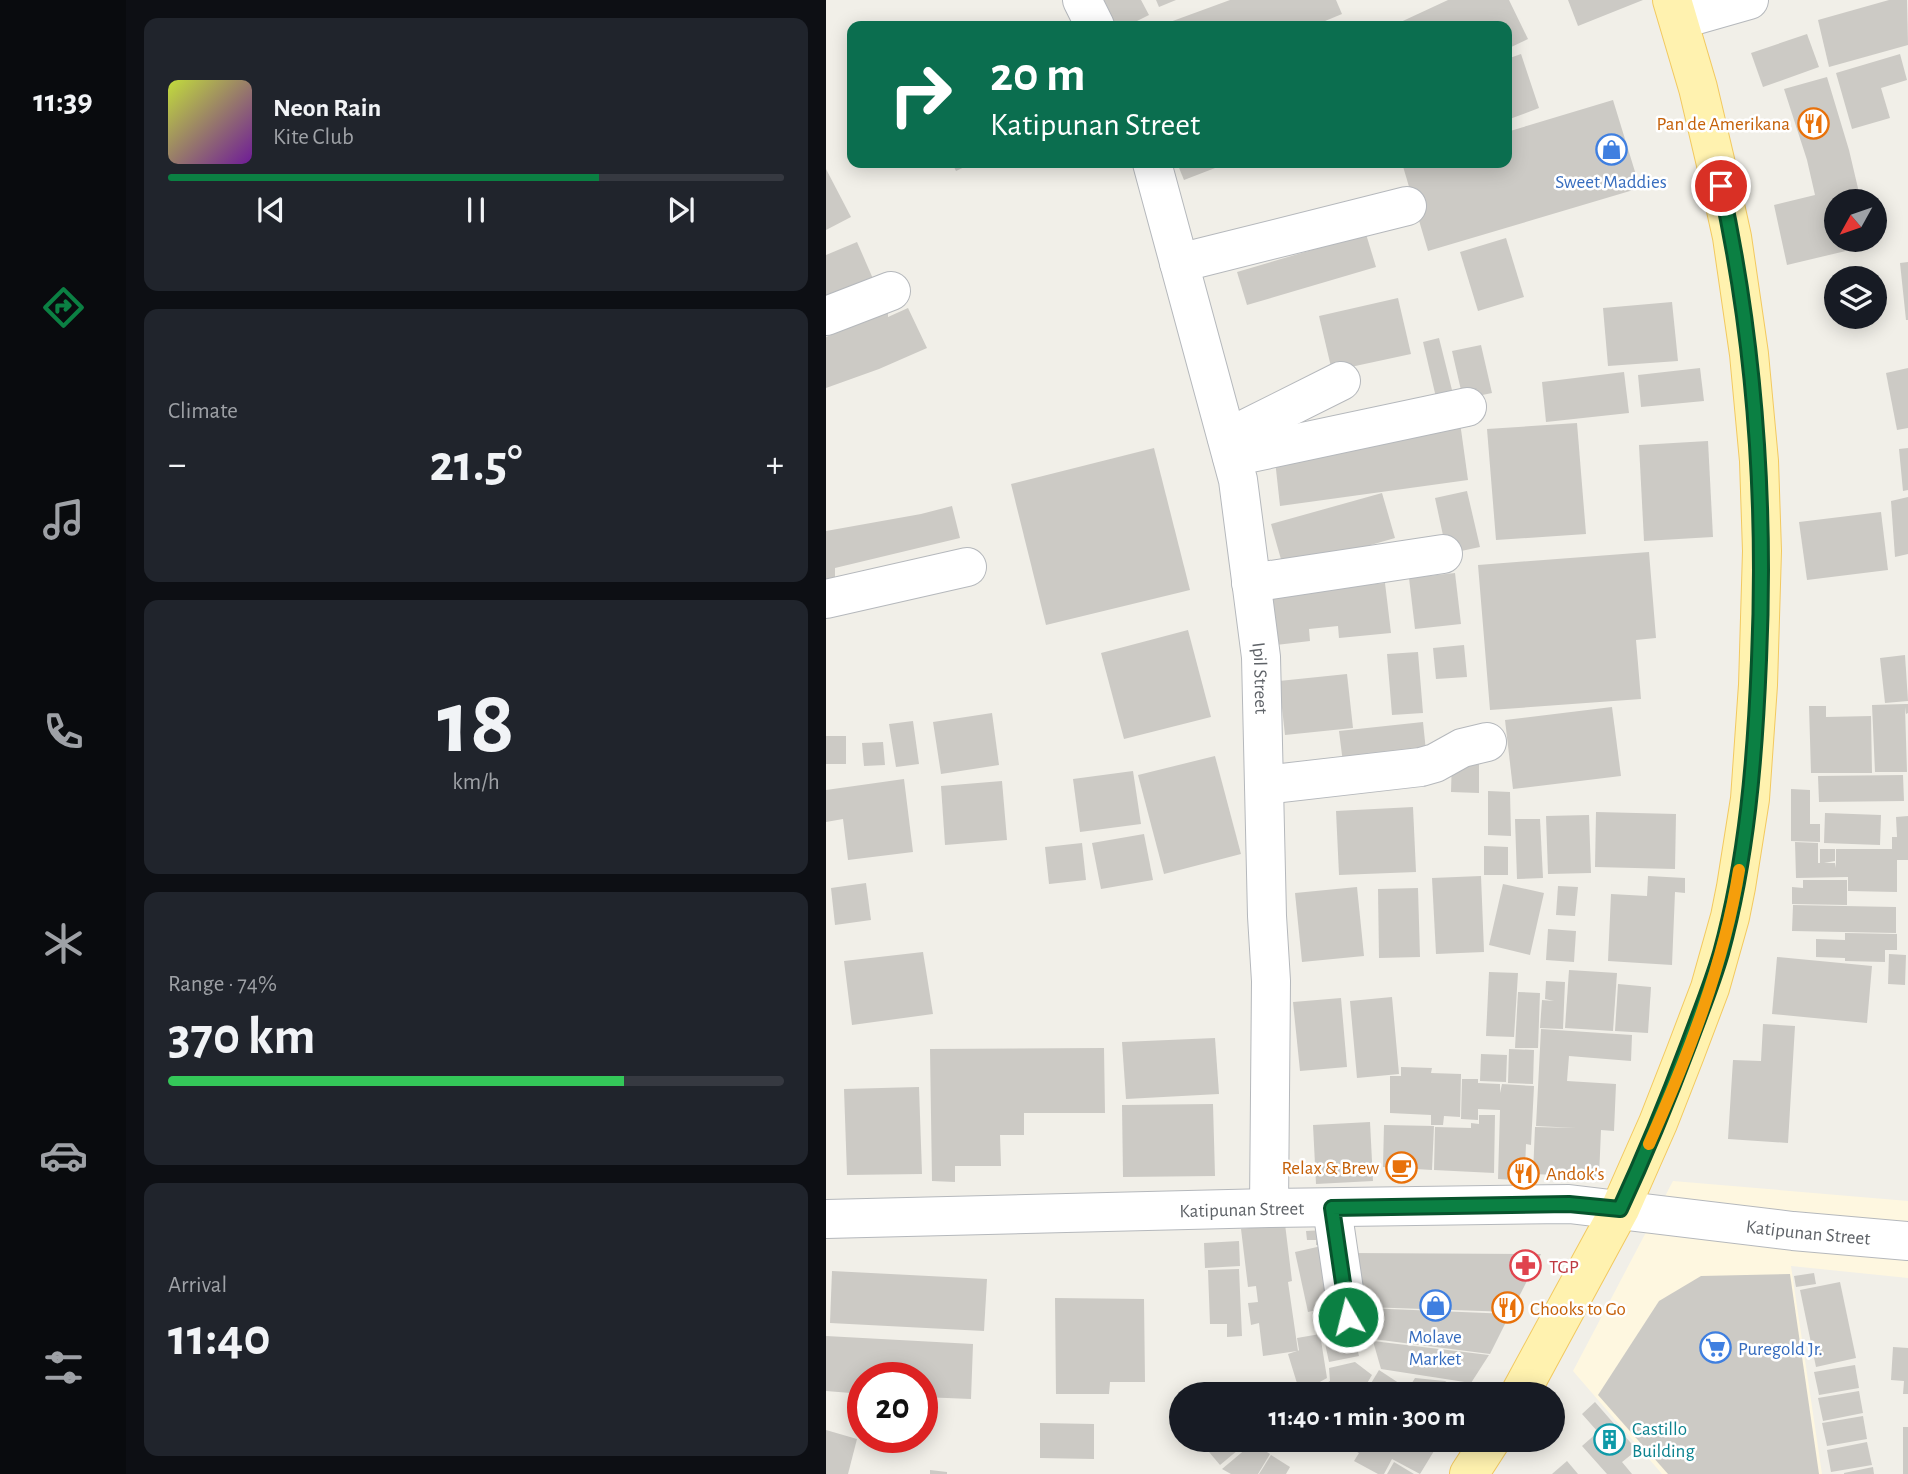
<!DOCTYPE html>
<meta charset="utf-8">
<style>
body{margin:0;font-family:"Alegreya Sans",sans-serif;background:#20242c;color:#f1f3f6;height:100vh;display:flex;flex-direction:column;font-size:26px;white-space:nowrap}
*{box-sizing:border-box;margin:0}
p{font-size:23px;color:#9ea1a6}
.icon{flex:none;width:38px;height:38px;fill:none;stroke:currentColor;stroke-width:2;stroke-linecap:round;stroke-linejoin:round}
.map{position:relative;flex:1;overflow:hidden}
.details{display:flex;flex-direction:column;gap:18px;padding:18px;background:#0d0f14;width:700px}
.details>*{flex:none}
.top-card{position:absolute;left:21px;top:21px;width:665px;height:147px;border-radius:14px;box-shadow:0 4px 18px #0003;background:#0b6e4f;color:#fff;overflow:hidden}
.needle{width:46px;rotate:230deg}
.tools{position:absolute;left:998px;top:189px;display:grid;gap:14px}
.tools a{display:grid;place-items:center;width:63px;height:63px;border-radius:50%;background:#171b24;box-shadow:0 4px 18px #0003;font-size:35px}
.speed{position:absolute;left:21px;top:1362px;display:flex;gap:14px;font-size:35px;font-weight:700;text-align:center}
.speed>*{display:grid;place-content:center;width:91px;height:91px;border-radius:50%;background:#171b24;box-shadow:0 4px 18px #0003;line-height:1}
.speed .limit{border:10px solid #d22;background:#fff;color:#111}
.pin{position:absolute;display:grid;place-items:center;width:60px;height:60px;color:#fff;margin:-30px;border:4px solid #fff;border-radius:50%;box-shadow:0 2px 7px #0007}
.me{position:absolute;width:77px;margin:-38px;rotate:352deg;stroke-linejoin:round;filter:drop-shadow(0 0 5px #0008)}
.turn{display:flex;align-items:center;gap:24px;height:147px;padding:0 28px;font-size:32px}
.turn .icon{width:91px;height:91px;stroke-width:2.5}
.turn b{display:block;font-size:49px;line-height:60px}
.big{font-size:52px;font-weight:600;line-height:1.1}
.details .card{flex:1;display:flex;flex-direction:column;justify-content:center;gap:10px;min-width:0;padding:0 24px;border-radius:14px;background:#20242c}
.details .dial{align-items:center;gap:0}
.dial b{font-size:91px;line-height:1}
.song{display:flex;align-items:center;gap:21px}
.cover{width:84px;height:84px;border-radius:10px;background:linear-gradient(135deg,hsl(70 70% 55%),hsl(280 70% 35%))}
.played{height:7px;border-radius:4px;background:linear-gradient(90deg,#0b8043 70%,#363941 70%)}
.keys{display:flex;justify-content:space-around;direction:ltr}
.heat{display:flex;justify-content:space-between;align-items:center;font-size:38px;direction:ltr}
.charge{height:10px;border-radius:5px;background:linear-gradient(90deg,#34c759 74%,#363941 0)}
.trip{position:absolute;left:343px;top:1382px;width:396px;height:70px;border-radius:35px;background:#171b24;box-shadow:0 4px 18px #0003;font-weight:600;line-height:70px;text-align:center}
main{display:flex;flex:1;min-height:0}
.menu{display:flex;flex-direction:column;width:126px;justify-content:space-around;align-items:center;background:#090b0e;color:#9ea1a6}
.menu .icon{width:49px;height:49px}
.menu .selected{color:#0b8043}
.menu b{font-size:32px;color:#f1f3f6}
.map>svg:first-child{display:block}
.commercial{fill:#fef7e0}
.building{fill:#cccac5}
.lines{fill:none;stroke-linecap:round;stroke-linejoin:round}
.minor-casing{stroke:#b5b8bc;stroke-width:40}
.major-casing{stroke:#f2c960;stroke-width:40}
.minor{stroke:#fff;stroke-width:38}
.major{stroke:#fff2af;stroke-width:38}
.route-casing{stroke:#07532c;stroke-width:18}
.route{stroke:#0b8043;stroke-width:12}
.slow{stroke:#f59e0b;stroke-width:12}
.labels{text-anchor:middle;stroke-width:5;stroke-linejoin:round;paint-order:stroke}
.food-label{font-size:19px;fill:#c56008;stroke:#fff;text-anchor:end}
.shop-label{font-size:19px;fill:#366cbe;stroke:#fff}
.street-label{font-size:19px;fill:#5f6368;stroke:#fff}
.health-label{font-size:19px;fill:#be3a42;stroke:#fff;text-anchor:start}
.culture-label{font-size:19px;fill:#0d838f;stroke:#fff;text-anchor:start}
</style>
<main>
<nav class="menu">
<b>11:39</b>
<svg class="icon selected" aria-label="directions" viewBox="0 0 24 24"><path d="M12 3l9 9-9 9-9-9zM9 14v-3h6M13 9l2 2-2 2"/></svg>
<svg class="icon" aria-label="music" viewBox="0 0 24 24"><path d="M9 18V5l10-2v13"/><circle cx="6" cy="18" r="3"/><circle cx="16" cy="16" r="3"/></svg>
<svg class="icon" aria-label="phone" viewBox="0 0 24 24"><path d="M5 4h4l2 5-3 2q2 4 5 5l2-3 5 2v4C11 20 4 13 5 4z"/></svg>
<svg class="icon" aria-label="climate" viewBox="0 0 24 24"><path d="M12 3v18M4 7l16 10M4 17L20 7"/></svg>
<svg class="icon" aria-label="car" viewBox="0 0 24 24"><path d="M5 17H2v-5l4-1 3-4h7l3 4 3 1v5h-3M9 17h6M6 11h13"/><circle cx="7" cy="17" r="2"/><circle cx="17" cy="17" r="2"/></svg>
<svg class="icon" aria-label="filters" viewBox="0 0 24 24"><path d="M4 7h16M4 17h16"/><circle cx="9" cy="7" r="2"/><circle cx="15" cy="17" r="2"/></svg>
</nav>
<section class="details">
<div class="card">
<div class="song"><i class="cover"></i><div><b>Neon Rain</b><p>Kite Club</p></div></div>
<div class="played"></div>
<div class="keys"><svg class="icon" aria-label="previous" viewBox="0 0 24 24"><path d="M18 5L8 12l10 7zM5 5v14"/></svg><svg class="icon" aria-label="pause" viewBox="0 0 24 24"><path d="M8 5v14M16 5v14"/></svg><svg class="icon" aria-label="next" viewBox="0 0 24 24"><path d="M6 5l10 7-10 7zM19 5v14"/></svg></div>
</div>
<div class="card"><p>Climate</p>
<div class="heat"><a>−</a><b class="big">21.5°</b><a>+</a></div>
</div>
<div class="card dial"><b>18</b><p>km/h</p></div>
<div class="card"><p>Range · 74%</p><b class="big">370 km</b><div class="charge"></div></div>
<div class="card"><p>Arrival</p><b class="big">11:40</b></div>
</section>
<div class="map">
<svg width="1082" height="1474" viewBox="0 0 1082 1474">
<rect width="100%" height="100%" fill="#f1efe8"/>
<polygon class="commercial" points="847,1181 1082,1201 1082,1278 965,1266 996,1474 836,1474 747,1371"/>
<g class="building">
<polygon points="267,0 315,0 323,15 301,26 281,26"/>
<polygon points="330,0 350,0 333,7"/>
<polygon points="404,0 510,0 516,14 487,26 333,26"/>
<polygon points="622,0 683,0 702,39 681,49 681,26 566,26"/>
<polygon points="742,0 817,0 752,26"/>
<polygon points="1063,0 1081,0 1082,45 1003,67 992,20"/>
<polygon points="981,34 993,67 937,87 925,53"/>
<polygon points="695,54 713,108 681,120 681,59"/>
<polygon points="1074,54 1081,80 1055,88 1064,118 1026,129 1010,73"/>
<polygon points="1001,77 1023,150 1035,201 1010,201 1010,240 1044,240 1045,245 961,265 948,205 989,195 981,160 958,89"/>
<polygon points="787,100 814,188 602,251 576,163 681,163 681,132"/>
<polygon points="126,163 147,163 130,171"/>
<polygon points="351,163 402,163 358,180"/>
<polygon points="0,169 25,217 0,230"/>
<polygon points="540,234 550,267 421,305 411,272"/>
<polygon points="680,238 698,297 652,311 634,252"/>
<polygon points="31,242 48,281 0,301 0,255"/>
<polygon points="1082,262 1082,320 1080,320 1074,263"/>
<polygon points="572,298 585,354 506,371 493,316"/>
<polygon points="846,302 852,361 782,366 777,308"/>
<polygon points="82,308 101,348 53,369 0,388 0,337 62,312 62,317"/>
<polygon points="613,338 629,402 612,406 597,342"/>
<polygon points="655,345 666,393 637,399 626,351"/>
<polygon points="874,368 878,401 815,407 812,375"/>
<polygon points="1082,368 1082,428 1071,430 1060,373"/>
<polygon points="798,372 803,413 720,422 716,382"/>
<polygon points="633,415 642,480 454,506 448,451"/>
<polygon points="751,423 760,534 670,540 661,429"/>
<polygon points="882,441 887,537 818,541 813,445"/>
<polygon points="328,448 364,590 220,625 185,484"/>
<polygon points="1082,448 1082,490 1077,491 1073,449"/>
<polygon points="641,491 654,547 621,554 609,498"/>
<polygon points="556,493 569,538 458,570 445,524"/>
<polygon points="1082,497 1082,554 1069,557 1065,501"/>
<polygon points="126,506 134,538 9,568 9,580 0,582 0,531 95,514"/>
<polygon points="1055,512 1062,570 981,580 973,522"/>
<polygon points="823,552 830,638 810,640 815,699 664,710 652,565"/>
<polygon points="629,573 635,624 589,629 583,578"/>
<polygon points="559,583 565,633 513,638 512,626 483,629 484,641 450,645 445,595"/>
<polygon points="362,630 385,717 298,739 275,653"/>
<polygon points="638,645 641,677 610,679 607,648"/>
<polygon points="592,652 597,713 566,715 561,654"/>
<polygon points="1079,655 1082,701 1059,703 1054,658"/>
<polygon points="521,674 527,728 459,735 453,681"/>
<polygon points="1079,704 1082,704 1082,713 1080,714 1079,707 1081,772 1049,772 1046,705"/>
<polygon points="983,706 1000,706 1000,717 1045,716 1046,773 985,773"/>
<polygon points="786,707 795,776 687,789 679,720"/>
<polygon points="166,713 173,765 115,774 107,722"/>
<polygon points="87,721 93,764 70,767 63,724"/>
<polygon points="597,722 601,761 518,771 513,731"/>
<rect x="0" y="736" width="20" height="28"/>
<polygon points="57,742 59,765 38,766 36,743"/>
<polygon points="389,756 415,854 338,874 312,775"/>
<polygon points="626,758 653,759 653,793 625,792"/>
<polygon points="307,771 315,824 254,832 247,779"/>
<polygon points="1077,775 1078,801 993,802 992,776"/>
<polygon points="78,779 87,852 22,860 17,819 0,822 0,790"/>
<polygon points="176,781 181,840 119,845 115,786"/>
<polygon points="965,789 984,790 984,824 994,824 994,842 965,841"/>
<polygon points="662,791 684,792 685,836 662,835"/>
<polygon points="587,807 590,872 513,875 510,811"/>
<polygon points="770,812 850,814 849,869 769,867"/>
<polygon points="999,813 1055,815 1054,845 998,843"/>
<polygon points="763,815 765,873 722,874 720,816"/>
<polygon points="1082,816 1082,860 1071,860 1071,892 1022,891 1022,877 970,878 969,842 992,843 992,863 994,863 994,849 1009,849 1009,861 998,863 1009,863 1010,868 1010,849 1066,849 1066,837 1071,837 1070,817"/>
<polygon points="689,819 714,819 717,878 691,879"/>
<polygon points="318,834 327,880 275,889 266,843"/>
<polygon points="256,843 260,880 223,884 219,847"/>
<polygon points="658,846 682,847 682,875 658,875"/>
<polygon points="655,876 658,952 610,954 606,878"/>
<polygon points="822,876 859,878 859,893 849,892 846,965 782,961 785,894 821,896"/>
<polygon points="977,880 1021,880 1021,905 966,904 966,887 977,888"/>
<polygon points="40,883 45,920 9,925 5,888"/>
<polygon points="677,884 718,893 704,955 663,945"/>
<polygon points="732,886 752,887 749,916 730,915"/>
<polygon points="531,887 538,956 476,962 469,893"/>
<polygon points="592,888 594,957 553,958 552,889"/>
<polygon points="967,905 1070,907 1070,933 966,931"/>
<polygon points="722,929 750,931 748,962 720,960"/>
<polygon points="1019,933 1071,934 1071,950 1059,950 1059,962 1019,961 1019,958 990,957 990,939 1019,940"/>
<polygon points="97,952 107,1014 26,1025 18,961"/>
<polygon points="1063,954 1080,955 1079,985 1062,984"/>
<polygon points="951,957 1046,966 1041,1023 946,1014"/>
<polygon points="743,970 791,973 787,1031 739,1028"/>
<polygon points="663,972 692,973 688,1037 660,1036"/>
<polygon points="720,981 739,982 737,1029 714,1028 716,1000 728,1001 719,999"/>
<polygon points="792,984 825,987 822,1033 789,1031"/>
<polygon points="692,992 714,993 712,1048 689,1048"/>
<polygon points="566,997 573,1074 531,1078 524,1001"/>
<polygon points="515,998 521,1067 474,1071 467,1002"/>
<polygon points="937,1024 969,1026 962,1143 902,1139 907,1060 935,1061"/>
<polygon points="715,1029 806,1035 805,1061 743,1056 741,1081 790,1084 788,1131 775,1130 773,1177 707,1174 709,1127 750,1128 710,1126"/>
<polygon points="389,1038 393,1094 300,1099 296,1042"/>
<polygon points="278,1048 279,1113 198,1113 198,1135 174,1135 175,1166 129,1166 129,1182 106,1181 104,1049"/>
<polygon points="683,1049 708,1050 707,1084 682,1083"/>
<polygon points="655,1054 681,1055 680,1082 654,1081"/>
<polygon points="575,1067 606,1068 605,1073 635,1074 634,1117 618,1116 617,1125 605,1125 605,1115 564,1113 564,1076 575,1076"/>
<polygon points="636,1079 652,1079 652,1083 674,1084 674,1093 676,1084 708,1086 705,1145 700,1144 699,1169 691,1168 690,1180 672,1179 674,1110 652,1109 652,1120 635,1119"/>
<polygon points="93,1087 96,1174 21,1175 18,1089"/>
<polygon points="387,1104 389,1176 297,1177 296,1105"/>
<polygon points="653,1115 669,1115 668,1173 608,1170 609,1127 645,1128 645,1123 653,1124"/>
<polygon points="544,1122 547,1181 490,1184 487,1125"/>
<polygon points="558,1125 608,1126 606,1170 557,1167"/>
<polygon points="459,1224 466,1281 462,1282 472,1351 473,1350 471,1338 494,1334 501,1378 474,1393 462,1354 471,1351 437,1356 433,1323 425,1325 422,1303 432,1302 430,1286 422,1287 415,1229"/>
<polygon points="498,1230 499,1245 490,1245 490,1240 481,1240 480,1231"/>
<polygon points="413,1241 414,1266 379,1268 378,1243"/>
<polygon points="500,1245 513,1305 482,1312 469,1252"/>
<polygon points="524,1253 715,1254 685,1312 539,1307"/>
<polygon points="413,1269 416,1336 401,1337 401,1324 384,1324 382,1270"/>
<polygon points="6,1271 161,1279 158,1331 4,1323"/>
<polygon points="988,1273 990,1284 970,1287 968,1276"/>
<polygon points="964,1274 993,1474 842,1474 772,1395 833,1301 875,1276"/>
<polygon points="1014,1282 1030,1358 990,1367 974,1290"/>
<polygon points="229,1298 318,1299 319,1382 284,1382 283,1394 230,1394"/>
<polygon points="539,1308 684,1314 664,1354 547,1339"/>
<polygon points="526,1328 533,1356 503,1362 497,1334"/>
<polygon points="0,1336 147,1344 145,1399 96,1397 96,1377 37,1377 37,1394 0,1391"/>
<polygon points="547,1341 663,1355 645,1383 555,1369"/>
<polygon points="1067,1347 1082,1348 1082,1394 1077,1394 1078,1381 1065,1380"/>
<polygon points="529,1362 546,1375 534,1395 479,1395 504,1381 503,1368"/>
<polygon points="1029,1365 1033,1388 993,1395 988,1372"/>
<polygon points="553,1370 591,1395 538,1395"/>
<polygon points="589,1378 619,1381 641,1395 598,1395 584,1386"/>
<polygon points="450,1387 451,1395 414,1395 414,1390"/>
<polygon points="412,1388 412,1395 394,1395 394,1390"/>
<polygon points="1033,1391 1037,1413 997,1421 992,1398"/>
<polygon points="769,1402 811,1450 796,1462 806,1474 781,1474 756,1446 772,1432 756,1414"/>
<polygon points="1037,1416 1041,1439 1001,1446 996,1423"/>
<polygon points="214,1423 268,1424 268,1459 214,1458"/>
<rect x="1077" y="1427" width="5" height="47"/>
<polygon points="0,1430 31,1439 22,1474 0,1474"/>
<polygon points="385,1440 424,1440 394,1465 378,1446"/>
<polygon points="432,1440 454,1440 441,1451"/>
<polygon points="510,1440 602,1440 611,1446 594,1474 566,1459 558,1474 552,1474 528,1461 533,1453"/>
<polygon points="1041,1442 1046,1465 1005,1472 1001,1450"/>
<polygon points="427,1443 444,1454 432,1474 405,1474 396,1469"/>
<polygon points="445,1455 464,1467 460,1474 433,1474"/>
<polygon points="741,1461 752,1474 726,1474"/>
<polygon points="568,1462 588,1474 561,1474"/>
<polygon points="1047,1467 1048,1474 1018,1474 1018,1473"/>
<polygon points="104,1470 121,1472 121,1474 104,1474"/>
</g>
<g class="lines">
<defs>
<g id="minor">
<polyline points="256,0 269,26"/>
<polyline points="853,20 923,0"/>
<path id="s1" d="M326 163 412 480 435 657 441 916 445 981 443 1208"/>
<polyline points="353,263 581,206"/>
<polyline points="0,316 65,291"/>
<polyline points="401,438 515,381"/>
<polyline points="406,457 641,407"/>
<polyline points="425,583 617,554"/>
<polyline points="0,599 141,567"/>
<polyline points="438,785 595,767 609,763 636,748 661,742"/>
<polyline points="506,1208 522,1317"/>
<path id="s2" d="M0 1219 443 1208 743 1204 967 1231 1082 1241"/>
</g>
<g id="major">
<polyline points="693,1395 794,1209 832,1123 859,1054 884,988 904,917 910,887 924,799 932,685 936,551 933,461 923,354 906,237 889,160 872,88 846,0"/>
<polyline points="643,1474 665,1440"/>
</g>
</defs>
<use href="#minor" class="minor-casing"/>
<use href="#major" class="major-casing"/>
<use href="#minor" class="minor"/>
<use href="#major" class="major"/>
</g>
<g class="lines">
<defs>
<path id="route" d="M522 1317 506 1208 743 1204 794 1209C819 1155 842 1099 863 1043 874 1013 886 984 895 953 921 858 929 759 933 660 940 500 929 342 895 186"/>
</defs>
<use href="#route" class="route-casing"/>
<use href="#route" class="route"/>
<path class="slow" d="M823 1144C862 1056 898 964 913 870"/>
</g>
<defs>
<symbol id="restaurant-ring" viewBox="-11 -11 22 22"><circle r="9.5" fill="#fff" stroke="#e8710a" stroke-width="1.5"/><path d="M-5-6h1v4h1v-4h1v4h1v-4h1v5L-1.5 .5V6h-2V.5L-5-1ZM5-6V6H3V1.5H1.5Q1.5-4 5-6Z" fill="#e8710a"/></symbol>
<symbol id="shop-ring" viewBox="-11 -11 22 22"><circle r="9.5" fill="#fff" stroke="#3f7fe0" stroke-width="1.5"/><path d="M-5-2.5h2.3a2.7 3.5 0 0 1 5.4 0H5L5.5 6h-11ZM-1.5-2.5h3a1.5 2.3 0 0 0-3 0Z" fill="#3f7fe0"/></symbol>
<symbol id="cafe-ring" viewBox="-11 -11 22 22"><circle r="9.5" fill="#fff" stroke="#e8710a" stroke-width="1.5"/><path d="M-5.5-4.5H6V0H3Q3 3.5 0 3.5H-2.5Q-5.5 3.5-5.5 0ZM3-3.2v2h1.7v-2ZM-6 4.5H4V6H-6Z" fill="#e8710a"/></symbol>
<symbol id="pharmacy-ring" viewBox="-11 -11 22 22"><circle r="9.5" fill="#fff" stroke="#e0444e" stroke-width="1.5"/><path d="M-2-6h4v4h4v4h-4v4h-4v-4h-4v-4h4Z" fill="#e0444e"/></symbol>
<symbol id="supermarket-ring" viewBox="-11 -11 22 22"><circle r="9.5" fill="#fff" stroke="#3f7fe0" stroke-width="1.5"/><path d="M-6-5.5h2.5l.6 2H6L4.5 2H-2.5L-4.4-4H-6ZM-1.5 3.2a1.3 1.3 0 1 0 .1 0ZM3 3.2a1.3 1.3 0 1 0 .1 0Z" fill="#3f7fe0"/></symbol>
<symbol id="building-ring" viewBox="-11 -11 22 22"><circle r="9.5" fill="#fff" stroke="#0f9aa8" stroke-width="1.5"/><path d="M-4-6H4V6H1V3H-1V6H-4ZM-2.5-4.3h1.7v1.8h-1.7ZM.8-4.3h1.7v1.8H.8ZM-2.5-1h1.7V.8h-1.7ZM.8-1h1.7V.8H.8Z" fill="#0f9aa8"/></symbol>
</defs>
<g fill-rule="evenodd">
<use href="#restaurant-ring" x="970" y="106" width="35" height="35"/>
<use href="#shop-ring" x="768" y="132" width="35" height="35"/>
<use href="#cafe-ring" x="558" y="1150" width="35" height="35"/>
<use href="#restaurant-ring" x="680" y="1156" width="35" height="35"/>
<use href="#pharmacy-ring" x="682" y="1248" width="35" height="35"/>
<use href="#shop-ring" x="592" y="1288" width="35" height="35"/>
<use href="#restaurant-ring" x="664" y="1290" width="35" height="35"/>
<use href="#supermarket-ring" x="872" y="1330" width="35" height="35"/>
<use href="#building-ring" x="766" y="1422" width="35" height="35"/>
</g>
<g class="labels">
<g class="food-label">
<text x="964" y="130">Pan de Amerikana</text>
<text x="553" y="1174">Relax &amp; Brew</text>
<text x="720" y="1180" text-anchor="start">Andok's</text>
<text x="704" y="1315" text-anchor="start">Chooks to Go</text>
</g>
<g class="shop-label">
<text x="785" y="188">Sweet Maddies</text>
<text x="609" y="1343">Molave<tspan x="609" dy="22">Market</tspan></text>
<text x="912" y="1355" text-anchor="start">Puregold Jr.</text>
</g>
<g class="street-label">
<text dy="7" stroke="none"><textPath href="#s1" startOffset="528">Ipil Street</textPath></text>
<text dy="7" stroke="none"><textPath href="#s2" startOffset="416">Katipunan Street</textPath></text>
<text dy="7" stroke="none"><textPath href="#s2" startOffset="984">Katipunan Street</textPath></text>
</g>
<g class="health-label">
<text x="723" y="1273">TGP</text>
</g>
<g class="culture-label">
<text x="806" y="1435">Castillo<tspan x="806" dy="22">Building</tspan></text>
</g>
</g>
</svg>
<div class="tools">
<a><svg class="needle" viewBox="-14 -14 28 28"><path d="M0-13l5 13h-10z" fill="#e53935"/><path d="M0 13l5-13h-10z" fill="#9ea1a6"/></svg></a>
<a><svg class="icon" aria-label="layers" viewBox="0 0 24 24"><path d="M12 4l9 5-9 5-9-5zM3 14l9 5 9-5"/></svg></a>
</div>
<div class="speed"><div class="limit">20</div></div>
<div class="pin" style="left:895px;top:186px;background:#d93025"><svg class="icon" aria-label="arrive" viewBox="0 0 24 24"><path d="M6 21V4h12l-3 4 3 4H6"/></svg></div>
<svg class="me" style="left:522px;top:1317px" viewBox="-20 -20 40 40"><circle r="17" fill="#0b8043" stroke="#fff" stroke-width="3"/><path d="M0-11L8 9 0 5-8 9z" fill="#fff"/></svg>
<div class="trip">11:40 · 1 min · 300 m</div>
<div class="top-card">
<div class="turn"><svg class="icon" aria-label="right" viewBox="0 0 24 24"><path d="M7 20v-9h11M14 6l5 5-5 5"/></svg><div><b>20 m</b>Katipunan Street</div></div>
</div>
</div>
</main>
